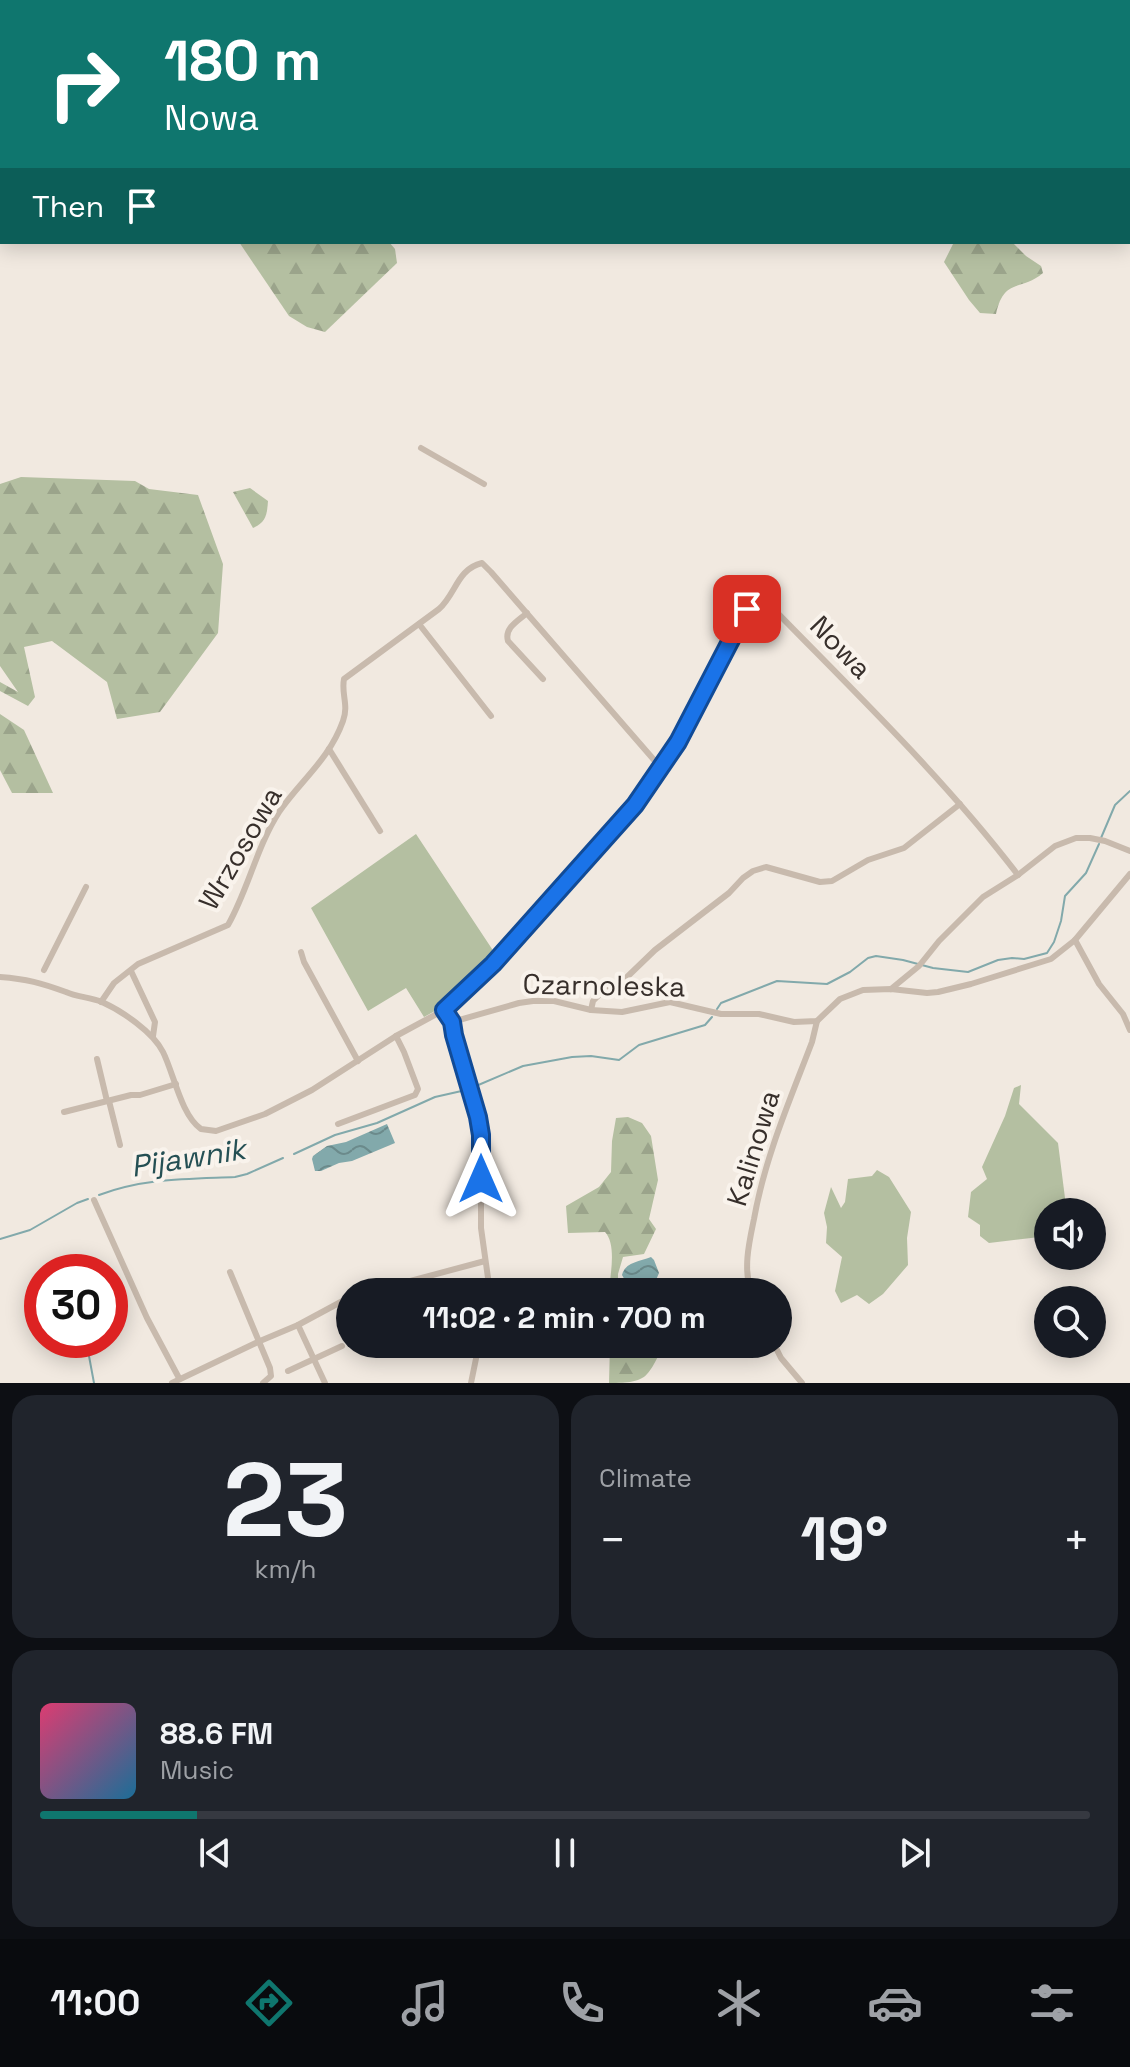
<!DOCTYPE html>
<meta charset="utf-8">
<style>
body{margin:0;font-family:"Space Grotesk",sans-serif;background:#20242c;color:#f1f3f6;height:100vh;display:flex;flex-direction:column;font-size:30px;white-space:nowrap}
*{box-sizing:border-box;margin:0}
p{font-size:26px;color:#9ea1a6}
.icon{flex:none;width:44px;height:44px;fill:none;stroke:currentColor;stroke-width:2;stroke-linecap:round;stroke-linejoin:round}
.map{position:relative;height:1383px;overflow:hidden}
.drawer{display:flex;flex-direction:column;gap:12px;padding:12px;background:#0d0f14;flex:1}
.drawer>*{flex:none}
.hud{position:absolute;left:0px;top:0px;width:1130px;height:244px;box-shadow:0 4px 20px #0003;background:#0f766e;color:#fff;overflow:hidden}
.tools{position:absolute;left:1034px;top:1198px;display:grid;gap:16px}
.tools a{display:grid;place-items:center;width:72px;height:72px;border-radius:50%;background:#171b24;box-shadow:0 4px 20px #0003;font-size:40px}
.speed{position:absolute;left:24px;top:1254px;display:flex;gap:16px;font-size:40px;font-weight:700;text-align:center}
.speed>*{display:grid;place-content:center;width:104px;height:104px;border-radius:50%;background:#171b24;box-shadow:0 4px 20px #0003;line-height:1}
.speed .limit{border:12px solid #d22;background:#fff;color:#111}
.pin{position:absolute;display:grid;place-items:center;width:68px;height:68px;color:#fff;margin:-34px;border-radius:16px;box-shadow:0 4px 12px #0006}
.me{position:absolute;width:88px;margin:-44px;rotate:0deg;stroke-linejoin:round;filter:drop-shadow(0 0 6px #0008)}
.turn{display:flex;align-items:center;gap:28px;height:168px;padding:0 32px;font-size:36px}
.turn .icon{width:104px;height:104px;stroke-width:2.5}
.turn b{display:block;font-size:56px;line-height:68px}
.then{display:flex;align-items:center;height:76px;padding:0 32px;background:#0003;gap:16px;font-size:30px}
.big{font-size:60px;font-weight:700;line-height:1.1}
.drawer .card{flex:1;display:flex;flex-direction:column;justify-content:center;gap:12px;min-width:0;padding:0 28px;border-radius:24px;background:#20242c}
.drawer .dial{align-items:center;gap:0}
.dial b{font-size:104px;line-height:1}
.song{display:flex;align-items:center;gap:24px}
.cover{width:96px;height:96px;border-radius:12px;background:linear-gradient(135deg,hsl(340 70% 55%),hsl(200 70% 35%))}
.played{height:8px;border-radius:4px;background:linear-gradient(90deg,#0f766e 15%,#363941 15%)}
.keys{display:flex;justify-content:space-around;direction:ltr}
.heat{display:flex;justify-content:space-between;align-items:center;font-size:44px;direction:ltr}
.drawer .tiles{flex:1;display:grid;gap:12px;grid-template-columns:1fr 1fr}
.card:last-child{grid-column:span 2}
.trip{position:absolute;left:336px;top:1278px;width:456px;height:80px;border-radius:40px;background:#171b24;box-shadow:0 4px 20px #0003;font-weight:700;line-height:80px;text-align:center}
.dock{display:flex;height:128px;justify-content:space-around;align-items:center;background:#090b0e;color:#9ea1a6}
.dock .icon{width:56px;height:56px}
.dock .active{color:#0f766e}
.dock b{font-size:36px;color:#f1f3f6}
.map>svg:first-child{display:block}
.grass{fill:#b4bfa1}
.forest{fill:url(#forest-firs)}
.water{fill:url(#water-waves)}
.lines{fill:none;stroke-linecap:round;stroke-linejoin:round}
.stream{stroke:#82a9ab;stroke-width:2}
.minor{stroke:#c8baad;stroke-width:6}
.tertiary{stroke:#c8baad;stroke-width:8}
.route-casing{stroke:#114b97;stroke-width:20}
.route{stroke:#1a73e8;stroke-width:14}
.labels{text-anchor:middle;stroke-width:8;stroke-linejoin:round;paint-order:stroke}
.street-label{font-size:28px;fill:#372f2b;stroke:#f9f3ec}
.water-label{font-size:30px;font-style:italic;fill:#255054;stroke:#f9f3ec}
</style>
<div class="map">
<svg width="1130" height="1383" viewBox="0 0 1130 1383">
<defs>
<pattern id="forest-firs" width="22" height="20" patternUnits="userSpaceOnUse" patternTransform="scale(2)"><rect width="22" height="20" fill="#b4bfa1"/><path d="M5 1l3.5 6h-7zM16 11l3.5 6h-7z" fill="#9ba48b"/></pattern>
<pattern id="water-waves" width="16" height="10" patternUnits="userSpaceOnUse" patternTransform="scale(2)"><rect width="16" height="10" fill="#82a9ab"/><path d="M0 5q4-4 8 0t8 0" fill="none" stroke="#6b8a8b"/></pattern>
</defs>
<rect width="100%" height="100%" fill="#f1e9e0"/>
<g class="grass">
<polygon points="416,834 496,955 444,1006 424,1017 406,988 368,1011 311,908"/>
<polygon points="1021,1085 1019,1104 1058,1143 1065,1198 1065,1212 1048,1212 1048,1236 989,1243 980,1236 980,1225 968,1217 971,1192 987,1179 982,1167 1005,1116 1014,1088"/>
<polygon points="877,1170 889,1177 911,1212 907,1238 908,1265 883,1294 869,1304 857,1295 841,1303 835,1291 842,1257 826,1243 827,1227 824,1213 831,1187 841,1208 845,1202 848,1179 872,1176"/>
</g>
<g class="forest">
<polygon points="239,242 389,242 395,249 397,263 325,332 307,327 289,316"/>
<path d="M954 242H1012L1026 256 1041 266 1043 273C1021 292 1004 277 996 314L980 313 969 300 944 262Z"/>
<polygon points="21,477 135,481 149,489 198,495 223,564 218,633 160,712 117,719 107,682 52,641 24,647 35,697 28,706 0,691 0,682 18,692 0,666 0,484"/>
<path d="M250 488 268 501C267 515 266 522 253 528L233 492Z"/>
<polygon points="0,714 24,730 53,793 12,793 0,770"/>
<path d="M628 1117 642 1123 651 1136 658 1180 649 1219 656 1229 644 1254 623 1257 618 1274V1292H609C610 1275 617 1245 605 1232L568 1233 566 1206 599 1187 611 1172 612 1141 616 1118Z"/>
<path d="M610 1344H665C646 1377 650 1383 609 1383Z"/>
</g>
<g class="water">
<polygon points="387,1124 395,1143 352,1161 339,1163 321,1171 315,1171 312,1159 313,1156 327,1146 346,1142"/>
<path d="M651 1257 654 1260 659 1273 656 1280 650 1283 626 1282 622 1275C625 1262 639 1262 651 1257Z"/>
</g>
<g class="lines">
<g class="stream">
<polyline points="1101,838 1115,805 1130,791"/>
<polyline points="717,1009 721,1003 777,981 827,984 850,972 868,958 876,956 903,960 933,968 968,972 998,960 1012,958 1024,959 1047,953 1054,942 1061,921 1065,896 1086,873 1099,844"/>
<polyline points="476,1086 523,1066 572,1057 591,1056 619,1060 639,1045 705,1025 712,1017"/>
<polyline points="294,1154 335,1135 377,1123 435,1097 466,1090"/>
<path d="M99 1195C145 1178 187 1179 235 1177L247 1174 283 1158"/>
<polyline points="0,1239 30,1230 77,1203 88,1199"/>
<polyline points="86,1340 94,1383"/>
</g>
<g class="minor">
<polyline points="421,448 484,484"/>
<path d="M527 613C518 621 504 628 508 641L543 679"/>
<polyline points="419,624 491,716"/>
<polyline points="329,749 380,831"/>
<polyline points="1075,940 1099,984 1123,1014 1130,1030"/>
<polyline points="301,952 304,962 358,1061"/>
<polyline points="44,970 86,887"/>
<polyline points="131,971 155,1022 153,1036"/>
<path d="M0 977C27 979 41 983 66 992 77 997 90 997 102 1002 122 1011 153 1032 163 1052 174 1074 181 1115 201 1129L216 1131 265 1114 312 1090 396 1036 444 1010 479 979 623 819 670 757 757 592C846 684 940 773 1018 875"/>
<polyline points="891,989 919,966 939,941 983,897 1018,875 1055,846 1076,838 1090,838 1105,841 1130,851"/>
<path d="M101 1002 114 983 138 964 228 925C248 890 257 846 279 812 301 780 329 760 343 721 349 705 341 694 344 679L439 609C456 594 457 569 482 563L491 572 661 768"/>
<polyline points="444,1010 452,1022 454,1035 472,1095 481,1135 481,1228 490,1292"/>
<polyline points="591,1010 593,1001 600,994 627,977 655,950 729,893 743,878 753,871 766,867 820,882 832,881 868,860 904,848 960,804"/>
<polyline points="452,1022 519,1003 533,1001 554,1001 591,1010 622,1012 670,1002 721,1014 759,1014 794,1022 817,1021 840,999 863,990 891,989 927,993 938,992 971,984 1051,959 1075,940 1130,874"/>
<polyline points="97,1059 107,1101"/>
<polyline points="109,1101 120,1145"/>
<polyline points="64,1112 131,1095 140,1095 176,1084"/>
<polyline points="338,1124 415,1095 418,1089 404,1052 396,1036"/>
<polyline points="94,1200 147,1318 179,1378"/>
<polyline points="230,1272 270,1368 271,1376 263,1383"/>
<polyline points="369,1292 485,1261"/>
<path d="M751 1292C743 1268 749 1243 754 1219 765 1157 790 1100 812 1042L817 1021"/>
<polyline points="298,1325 325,1383"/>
<polyline points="774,1344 781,1358 802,1383"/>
<polyline points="288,1371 342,1346"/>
<polyline points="172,1383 260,1341 298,1325 350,1297"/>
<polyline points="471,1383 479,1344"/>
</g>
<g class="tertiary">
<polyline points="1067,0 1070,2"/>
<polyline points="1128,34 1130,35"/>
</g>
</g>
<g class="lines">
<defs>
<polyline id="route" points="481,1179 481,1135 478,1117 454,1035 452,1022 444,1010 493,964 635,805 678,742 747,609"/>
</defs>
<use href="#route" class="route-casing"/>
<use href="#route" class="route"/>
</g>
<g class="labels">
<g class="street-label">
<text transform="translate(841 647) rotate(46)" y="10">Nowa</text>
<text transform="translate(240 848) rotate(-60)" y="10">Wrzosowa</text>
<text transform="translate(604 985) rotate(1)" y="10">Czarnoleska</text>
<text transform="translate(753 1148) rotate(-73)" y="10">Kalinowa</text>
</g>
<g class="water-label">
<text transform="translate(188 1158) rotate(-9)" y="10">Pijawnik</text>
</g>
</g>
</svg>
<div class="tools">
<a><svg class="icon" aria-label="sound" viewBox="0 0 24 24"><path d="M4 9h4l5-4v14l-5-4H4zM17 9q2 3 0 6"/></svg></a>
<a><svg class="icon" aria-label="search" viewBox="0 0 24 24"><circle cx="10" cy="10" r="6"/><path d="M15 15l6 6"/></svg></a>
</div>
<div class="speed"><div class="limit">30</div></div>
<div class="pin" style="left:747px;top:609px;background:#d93025"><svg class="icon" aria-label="arrive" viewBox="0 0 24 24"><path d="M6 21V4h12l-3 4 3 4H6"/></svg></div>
<svg class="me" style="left:481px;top:1179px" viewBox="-20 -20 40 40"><path d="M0-17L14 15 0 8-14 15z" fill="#1a73e8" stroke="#fff" stroke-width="4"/></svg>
<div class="trip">11:02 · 2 min · 700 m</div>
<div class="hud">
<div class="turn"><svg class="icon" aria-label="right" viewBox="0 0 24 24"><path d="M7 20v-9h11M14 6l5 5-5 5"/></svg><div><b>180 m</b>Nowa</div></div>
<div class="then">Then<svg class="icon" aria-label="arrive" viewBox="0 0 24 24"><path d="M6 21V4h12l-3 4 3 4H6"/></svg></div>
</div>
</div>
<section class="drawer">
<div class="tiles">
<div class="card dial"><b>23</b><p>km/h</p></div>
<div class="card"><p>Climate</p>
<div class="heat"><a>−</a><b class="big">19°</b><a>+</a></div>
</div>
<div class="card">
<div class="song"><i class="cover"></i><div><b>88.6 FM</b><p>Music</p></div></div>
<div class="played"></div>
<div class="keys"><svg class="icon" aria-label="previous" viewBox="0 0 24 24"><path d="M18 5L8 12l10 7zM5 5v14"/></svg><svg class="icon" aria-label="pause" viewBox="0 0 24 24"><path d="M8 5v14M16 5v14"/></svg><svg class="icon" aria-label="next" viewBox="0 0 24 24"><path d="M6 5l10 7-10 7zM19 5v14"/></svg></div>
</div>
</div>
</section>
<nav class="dock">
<b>11:00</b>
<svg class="icon active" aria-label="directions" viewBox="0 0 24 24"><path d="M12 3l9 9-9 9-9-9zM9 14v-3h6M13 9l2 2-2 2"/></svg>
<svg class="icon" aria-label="music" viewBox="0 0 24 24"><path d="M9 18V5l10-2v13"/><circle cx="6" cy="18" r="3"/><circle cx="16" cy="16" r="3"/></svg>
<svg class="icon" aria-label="phone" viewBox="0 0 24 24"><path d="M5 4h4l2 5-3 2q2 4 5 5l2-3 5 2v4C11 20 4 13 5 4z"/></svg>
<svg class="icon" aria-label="climate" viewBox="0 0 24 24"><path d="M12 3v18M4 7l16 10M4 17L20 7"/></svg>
<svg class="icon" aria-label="car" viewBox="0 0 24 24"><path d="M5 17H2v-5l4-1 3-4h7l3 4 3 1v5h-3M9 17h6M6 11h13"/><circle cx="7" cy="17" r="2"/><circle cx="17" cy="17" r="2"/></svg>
<svg class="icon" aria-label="filters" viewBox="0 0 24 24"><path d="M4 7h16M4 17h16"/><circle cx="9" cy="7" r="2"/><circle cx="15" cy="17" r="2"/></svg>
</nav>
